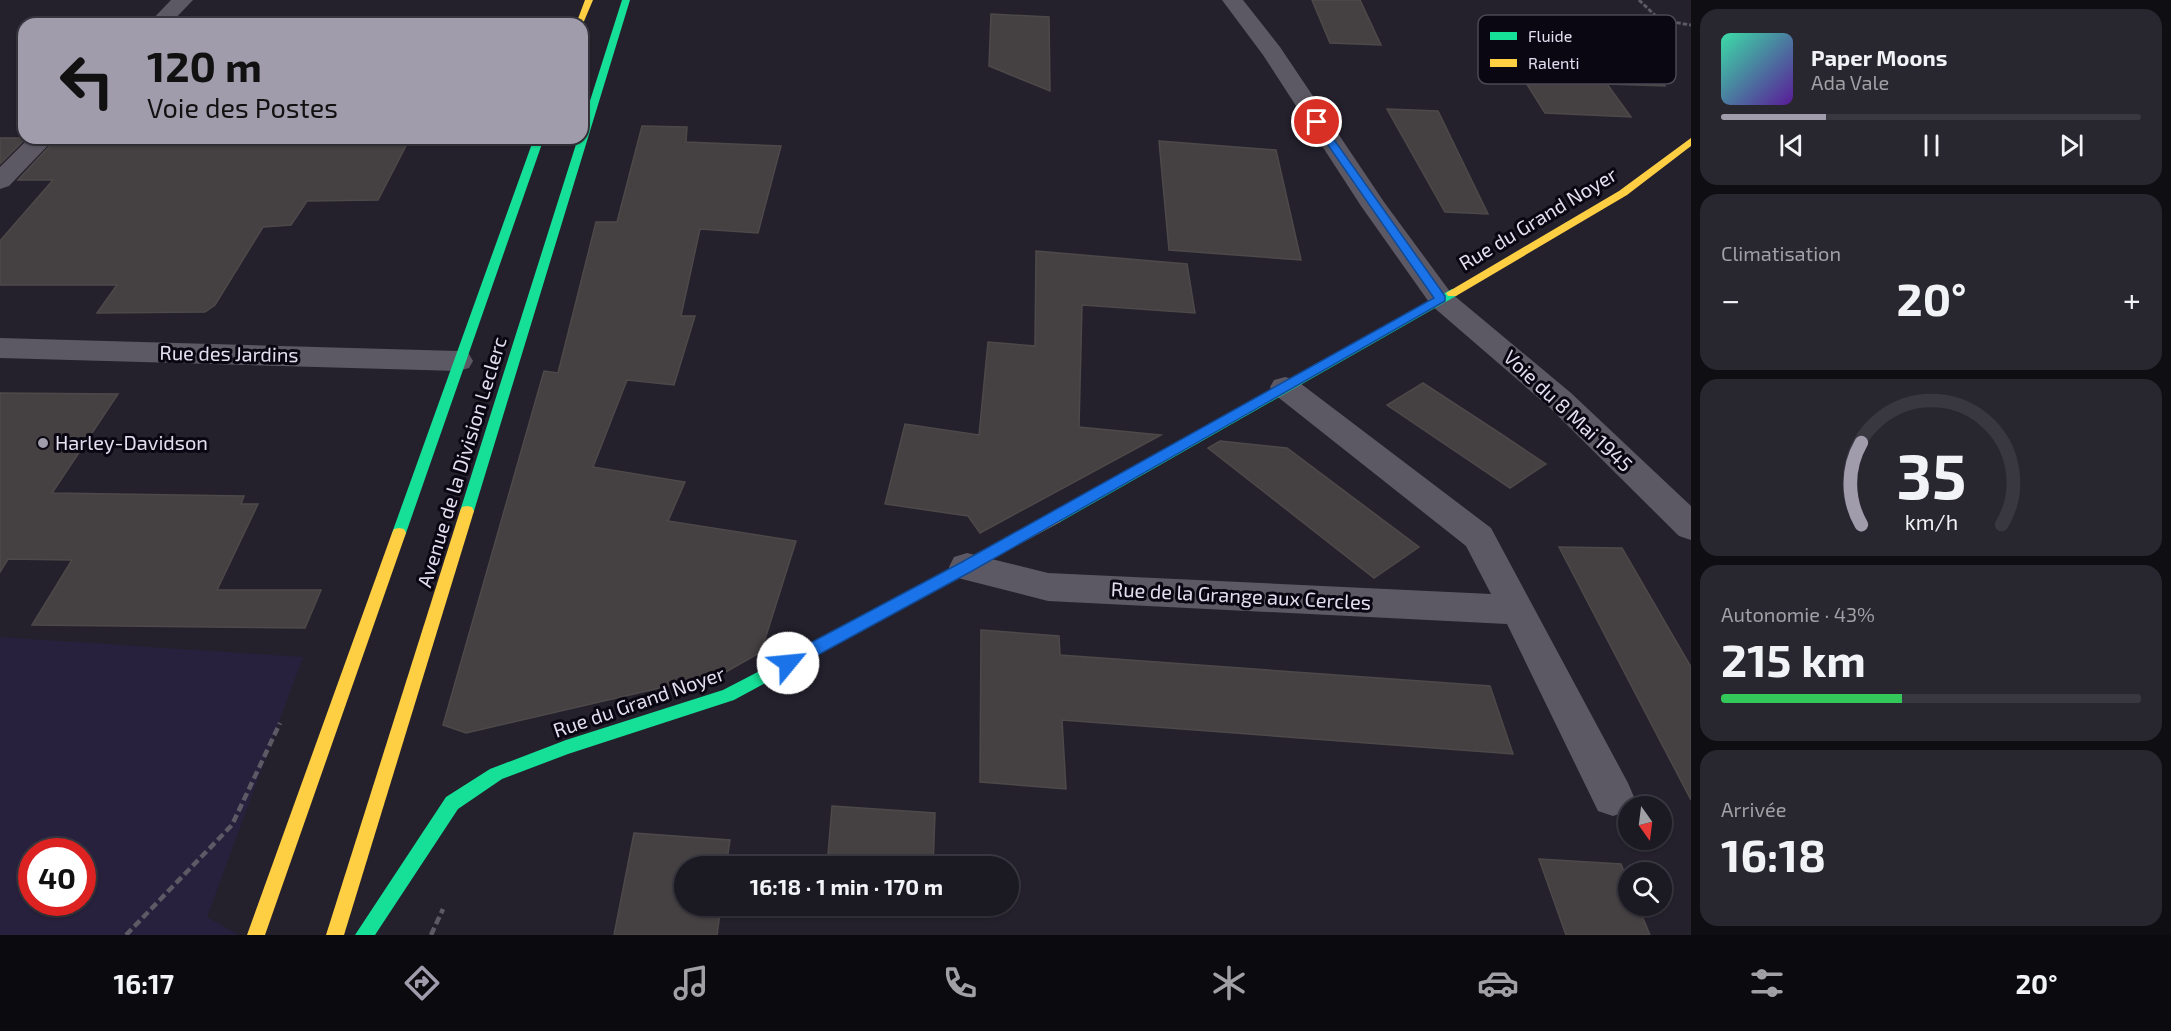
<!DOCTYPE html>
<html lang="fr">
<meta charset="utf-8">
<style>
body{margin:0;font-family:"Exo 2",sans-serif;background:#28262f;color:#f1f3f6;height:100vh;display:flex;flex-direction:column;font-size:22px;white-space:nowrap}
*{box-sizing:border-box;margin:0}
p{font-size:20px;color:#a0a0a5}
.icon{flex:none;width:33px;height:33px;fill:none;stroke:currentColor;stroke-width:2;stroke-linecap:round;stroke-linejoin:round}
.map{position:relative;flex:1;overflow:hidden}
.drawer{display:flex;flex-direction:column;gap:9px;padding:9px;background:#0f0e13;width:480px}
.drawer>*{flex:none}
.hud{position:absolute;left:18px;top:18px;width:570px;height:126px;border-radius:18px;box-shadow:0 2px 4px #0004,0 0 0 2px #393840;background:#a09cac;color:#111;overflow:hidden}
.needle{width:39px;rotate:166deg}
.controls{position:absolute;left:1618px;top:796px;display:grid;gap:12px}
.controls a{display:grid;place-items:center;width:54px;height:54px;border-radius:50%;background:#1b1922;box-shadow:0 2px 4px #0004,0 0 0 2px #393840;font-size:30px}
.speed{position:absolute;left:18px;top:838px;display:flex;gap:12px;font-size:30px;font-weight:700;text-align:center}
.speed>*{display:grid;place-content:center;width:78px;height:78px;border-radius:50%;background:#1b1922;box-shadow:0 2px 4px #0004,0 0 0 2px #393840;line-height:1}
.speed .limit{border:9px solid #d22;background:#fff;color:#111}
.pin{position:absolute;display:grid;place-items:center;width:51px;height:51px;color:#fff;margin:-26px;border:3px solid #fff;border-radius:50%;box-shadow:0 2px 6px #0007}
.me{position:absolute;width:66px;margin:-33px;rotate:62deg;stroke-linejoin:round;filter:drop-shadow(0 0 4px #0008)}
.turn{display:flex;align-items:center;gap:21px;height:126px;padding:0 30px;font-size:27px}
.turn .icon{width:78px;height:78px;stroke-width:2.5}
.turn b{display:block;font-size:42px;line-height:51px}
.big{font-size:45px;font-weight:700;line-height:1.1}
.drawer .tile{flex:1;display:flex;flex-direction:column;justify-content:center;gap:9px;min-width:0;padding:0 21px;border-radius:18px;background:#28262f}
.drawer .dial{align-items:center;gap:0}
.dial svg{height:156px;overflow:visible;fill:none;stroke:#393840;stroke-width:7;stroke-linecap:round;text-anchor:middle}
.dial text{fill:#f1f3f6;stroke:none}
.song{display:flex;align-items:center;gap:18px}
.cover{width:72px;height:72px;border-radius:9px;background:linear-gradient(135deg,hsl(160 70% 55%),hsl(270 70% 35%))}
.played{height:6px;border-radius:3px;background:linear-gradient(90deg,#a09cac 25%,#393840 25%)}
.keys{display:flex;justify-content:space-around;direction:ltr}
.heat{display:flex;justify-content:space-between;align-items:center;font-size:33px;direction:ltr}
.charge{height:9px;border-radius:4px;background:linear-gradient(90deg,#34c759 43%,#393840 0)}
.trip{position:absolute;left:674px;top:856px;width:345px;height:60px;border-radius:30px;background:#1b1922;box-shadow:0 2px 4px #0004,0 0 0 2px #393840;font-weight:700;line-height:60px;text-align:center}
.tab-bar{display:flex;height:96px;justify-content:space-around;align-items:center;background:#0b0a0e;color:#a0a0a5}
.tab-bar .icon{width:42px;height:42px}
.tab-bar .selected{color:#a09cac}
.tab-bar b{font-size:27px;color:#f1f3f6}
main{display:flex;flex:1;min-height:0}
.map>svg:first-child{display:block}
.built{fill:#27213d;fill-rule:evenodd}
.building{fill:#454042;stroke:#4d4949;stroke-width:1.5}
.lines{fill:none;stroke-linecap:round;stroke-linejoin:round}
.path-far1{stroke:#5c5a64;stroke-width:3;stroke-dasharray:4.5 2;stroke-linecap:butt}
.path{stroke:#5c5a64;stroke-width:4.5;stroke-dasharray:8 4;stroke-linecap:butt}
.street{fill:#5c5964;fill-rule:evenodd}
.fast{fill:#16e098;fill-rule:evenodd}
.slow{fill:#ffcf43;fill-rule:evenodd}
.route{fill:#1a73e8;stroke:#114b97;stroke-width:1.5}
.poi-dot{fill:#a09cac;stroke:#0a0712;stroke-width:2}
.labels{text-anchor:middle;stroke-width:6;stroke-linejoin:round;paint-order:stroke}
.street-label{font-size:20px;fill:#e2dff0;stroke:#0a0712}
.poi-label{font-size:20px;fill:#e2dff0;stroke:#0a0712;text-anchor:start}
.key{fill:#0a0712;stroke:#4b4855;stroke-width:1.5}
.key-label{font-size:16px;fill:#e2dff0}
</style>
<main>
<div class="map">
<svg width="1691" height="935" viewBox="0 0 1691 935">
<rect width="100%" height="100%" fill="#24212d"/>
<path class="built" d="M0 637 303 657 207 917 239 935H0ZM32 852H82V903H32Z"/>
<g class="building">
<polygon points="1312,0 1360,0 1381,45 1330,43"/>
<polygon points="991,14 1049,17 1050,91 989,66"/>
<polygon points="1492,29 1621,34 1665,86 1607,84 1631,117 1545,113"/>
<polygon points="1387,109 1438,111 1488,214 1445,212"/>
<polygon points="642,126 687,127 686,142 781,146 758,233 700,229 681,316 695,316 674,385 627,380 593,467 685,482 668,521 796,541 761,652 724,673 466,733 443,725 544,371 558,373 596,222 617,222"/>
<polygon points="0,138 26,138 0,164"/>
<polygon points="57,138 410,138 378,200 307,201 291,225 263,227 215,305 205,312 97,313 117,285 0,285 0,241 53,180 18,180"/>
<polygon points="1159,141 1276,150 1301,260 1169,250"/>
<polygon points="1036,251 1187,264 1195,313 1082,305 1079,427 1161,435 980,533 968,516 885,504 905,424 979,435 988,342 1035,346"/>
<polygon points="1423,383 1501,434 1546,464 1510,488 1387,405"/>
<polygon points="0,393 118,394 52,493 244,496 241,504 258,504 217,590 321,590 305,628 32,625 72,560 8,559 0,572"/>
<polygon points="1220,441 1287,448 1419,547 1374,578 1208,448"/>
<polygon points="1559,547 1622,548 1691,667 1691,800"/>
<polygon points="981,630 1059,636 1060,655 1490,686 1513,754 1062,720 1066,789 980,782"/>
<polygon points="832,806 935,813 933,867 827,867"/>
<polygon points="634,833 730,840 726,867 684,867 684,906 721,906 717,935 614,935"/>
<polygon points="1539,859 1621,864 1629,885 1629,906 1638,906 1650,935 1566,935"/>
</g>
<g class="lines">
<polyline class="path-far1" points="1639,0 1660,20 1691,25"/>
<g class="path">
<polyline points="126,935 232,825 280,723"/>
<polyline points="431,935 443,909"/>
</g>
<g class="street">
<polygon points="171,0 193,0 170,24 148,24"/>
<polygon points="1222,0 1243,0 1280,47 1384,202 1451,293 1571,393 1691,506 1691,540 1679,536 1549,407 1431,305 1361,206 1263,55"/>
<polygon points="29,138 55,138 9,186 0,189 0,167"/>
<polygon points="0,338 458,351 469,354 473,361 469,368 458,371 0,358"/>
<polygon points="1285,377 1296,380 1491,528 1628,783 1634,797 1628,811 1613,816 1598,811 1507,624 1048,601 954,577 949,567 954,557 967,553 1048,573 1491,594 1466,546 1274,394 1270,387 1274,380"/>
</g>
<g class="fast">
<polygon points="622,0 630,0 474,511 472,515 462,515 460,511 578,138 582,138 582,126"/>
<polygon points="534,138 544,138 406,533 404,537 394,537 392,533"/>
<polygon points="1452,289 1456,290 1458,293 1456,296 1060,522 1050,522 1048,518 1050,514"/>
<polygon points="821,639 826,640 829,645 826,650 734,700 568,754 502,779 458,809 375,935 355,935 446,797 490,769 566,740 723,690"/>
</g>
<g class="slow">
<polygon points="585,0 593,0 582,26 582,24 576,24"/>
<polygon points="1691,138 1691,146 1627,195 1456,296 1448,296 1446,293 1619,191"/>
<polygon points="467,506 472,507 474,511 344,935 326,935 460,511 462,507"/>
<polygon points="1055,513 1060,514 1062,518 1060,522 826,650 821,651 816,650 813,645 816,640"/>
<polygon points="399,528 404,529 406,533 265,935 247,935 392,533 394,529"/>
</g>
</g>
<polygon class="route" points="1313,120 1320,120 1445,296 1445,301 972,571 794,668 782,668 780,663 782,658 962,562 1434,298 1312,122"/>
<circle class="poi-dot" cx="43" cy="443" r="6"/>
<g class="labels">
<g class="street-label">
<text transform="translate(1538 219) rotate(-31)" y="7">Rue du Grand Noyer</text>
<text transform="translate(229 354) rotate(1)" y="7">Rue des Jardins</text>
<text transform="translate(1568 411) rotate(43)" y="7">Voie du 8 Mai 1945</text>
<text transform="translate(462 462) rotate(-73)" y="7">Avenue de la Division Leclerc</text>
<text transform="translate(1241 596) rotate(3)" y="7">Rue de la Grange aux Cercles</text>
<text transform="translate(639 702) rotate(-19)" y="7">Rue du Grand Noyer</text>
</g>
<g class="poi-label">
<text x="55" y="450">Harley-Davidson</text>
</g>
</g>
<rect x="1478" y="15" width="198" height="69" rx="9" class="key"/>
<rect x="1490" y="32" width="27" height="8" fill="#16e098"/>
<rect x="1490" y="59" width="27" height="8" fill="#ffcf43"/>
<g class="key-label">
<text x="1528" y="42">Fluide</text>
<text x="1528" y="69">Ralenti</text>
</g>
</svg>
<div class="controls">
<a><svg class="needle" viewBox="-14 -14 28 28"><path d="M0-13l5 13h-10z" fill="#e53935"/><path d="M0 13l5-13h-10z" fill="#a0a0a5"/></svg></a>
<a><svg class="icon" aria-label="search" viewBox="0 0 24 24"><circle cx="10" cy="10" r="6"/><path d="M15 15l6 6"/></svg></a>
</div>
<div class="speed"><div class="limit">40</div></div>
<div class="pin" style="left:1317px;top:122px;background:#d93025"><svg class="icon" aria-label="arrive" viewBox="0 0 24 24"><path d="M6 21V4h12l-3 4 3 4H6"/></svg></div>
<svg class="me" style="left:788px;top:663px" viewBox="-20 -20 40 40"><circle r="19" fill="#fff"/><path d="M0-13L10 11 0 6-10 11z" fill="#1a73e8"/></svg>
<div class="trip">16:18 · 1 min · 170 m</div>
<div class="hud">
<div class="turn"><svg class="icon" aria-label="left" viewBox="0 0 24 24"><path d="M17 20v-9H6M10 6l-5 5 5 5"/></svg><div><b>120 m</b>Voie des Postes</div></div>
</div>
</div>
<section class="drawer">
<div class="tile">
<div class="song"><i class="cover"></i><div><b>Paper Moons</b><p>Ada Vale</p></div></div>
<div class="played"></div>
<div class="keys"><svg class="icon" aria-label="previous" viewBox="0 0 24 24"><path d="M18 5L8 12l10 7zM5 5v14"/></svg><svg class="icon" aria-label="pause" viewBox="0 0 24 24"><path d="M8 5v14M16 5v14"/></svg><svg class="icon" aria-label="next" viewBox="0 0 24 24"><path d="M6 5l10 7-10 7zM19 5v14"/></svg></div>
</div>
<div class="tile"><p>Climatisation</p>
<div class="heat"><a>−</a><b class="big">20°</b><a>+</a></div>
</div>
<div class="tile dial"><svg viewBox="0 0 100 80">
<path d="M14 69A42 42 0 1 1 86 69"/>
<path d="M14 69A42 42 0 0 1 14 27" stroke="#a09cac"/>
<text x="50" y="56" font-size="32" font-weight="700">35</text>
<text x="50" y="72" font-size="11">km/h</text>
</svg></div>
<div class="tile"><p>Autonomie · 43%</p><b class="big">215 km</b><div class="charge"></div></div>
<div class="tile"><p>Arrivée</p><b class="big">16:18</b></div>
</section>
</main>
<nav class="tab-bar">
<b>16:17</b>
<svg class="icon selected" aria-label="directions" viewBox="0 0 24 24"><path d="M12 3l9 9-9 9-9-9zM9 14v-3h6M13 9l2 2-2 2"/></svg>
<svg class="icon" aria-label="music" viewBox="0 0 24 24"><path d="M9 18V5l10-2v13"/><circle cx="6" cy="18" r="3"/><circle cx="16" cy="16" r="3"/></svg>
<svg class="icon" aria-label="phone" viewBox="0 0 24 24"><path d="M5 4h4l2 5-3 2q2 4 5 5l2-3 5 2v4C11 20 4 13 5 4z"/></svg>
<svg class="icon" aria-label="climate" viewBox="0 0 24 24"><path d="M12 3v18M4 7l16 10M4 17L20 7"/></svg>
<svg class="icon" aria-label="car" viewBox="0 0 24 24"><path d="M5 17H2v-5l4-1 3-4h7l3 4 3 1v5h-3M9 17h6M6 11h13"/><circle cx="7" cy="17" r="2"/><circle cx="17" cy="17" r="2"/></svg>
<svg class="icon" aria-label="filters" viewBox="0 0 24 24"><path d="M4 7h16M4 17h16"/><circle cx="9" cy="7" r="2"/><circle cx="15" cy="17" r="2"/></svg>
<b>20°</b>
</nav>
